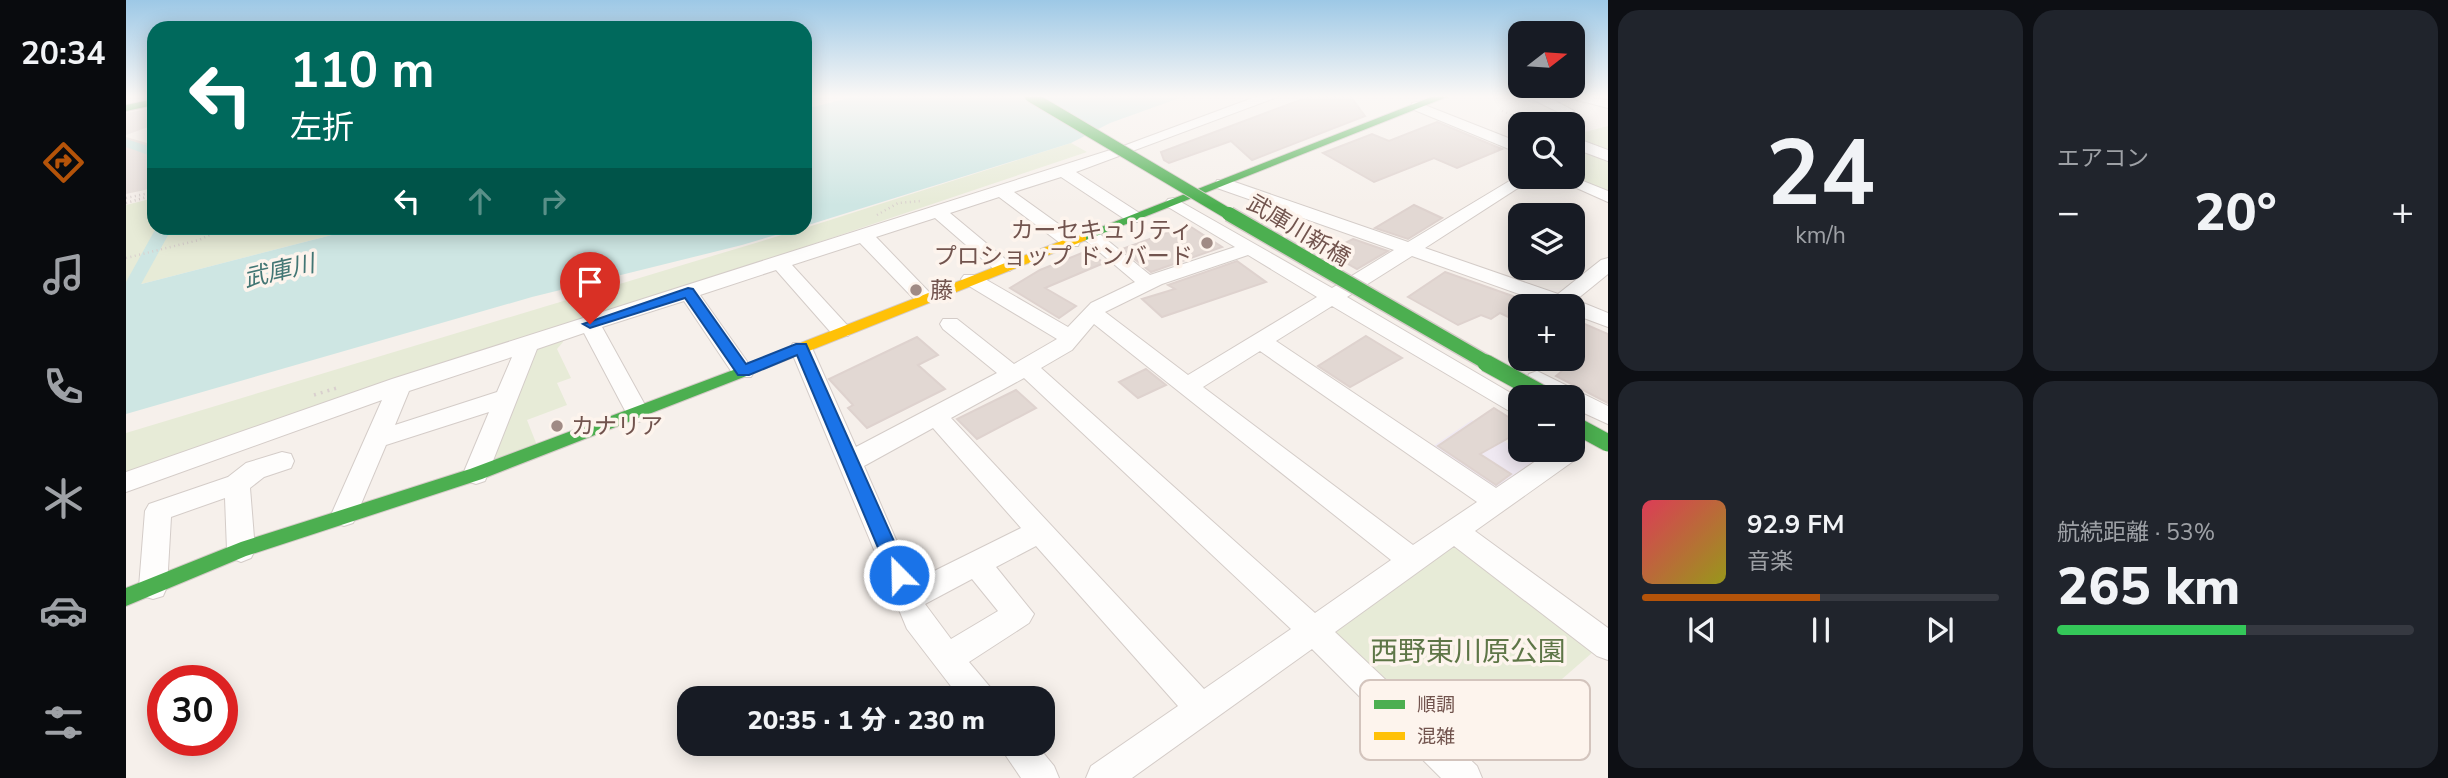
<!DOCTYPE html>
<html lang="ja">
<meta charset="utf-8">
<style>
body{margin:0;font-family:"Nunito Sans","Noto Sans JP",sans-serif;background:#20242c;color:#f1f3f6;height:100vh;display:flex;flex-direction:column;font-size:26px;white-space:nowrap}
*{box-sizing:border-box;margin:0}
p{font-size:23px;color:#9ea1a6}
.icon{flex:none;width:38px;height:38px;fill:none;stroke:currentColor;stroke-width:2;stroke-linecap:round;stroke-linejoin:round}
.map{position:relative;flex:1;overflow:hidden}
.sheet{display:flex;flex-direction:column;gap:10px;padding:10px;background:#0d0f14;width:840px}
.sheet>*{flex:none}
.banner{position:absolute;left:21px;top:21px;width:665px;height:214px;border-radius:21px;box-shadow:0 4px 18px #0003;background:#00695c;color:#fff;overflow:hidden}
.needle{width:46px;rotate:73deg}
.fabs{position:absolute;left:1382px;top:21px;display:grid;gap:14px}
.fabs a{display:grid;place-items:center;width:77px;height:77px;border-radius:14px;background:#171b24;box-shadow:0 4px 18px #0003;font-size:35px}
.speed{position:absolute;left:21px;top:665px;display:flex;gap:14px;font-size:35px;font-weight:700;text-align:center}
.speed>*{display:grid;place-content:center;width:91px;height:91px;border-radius:50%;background:#171b24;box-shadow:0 4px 18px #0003;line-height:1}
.speed .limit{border:10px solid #d22;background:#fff;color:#111}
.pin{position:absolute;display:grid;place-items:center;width:60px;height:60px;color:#fff;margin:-72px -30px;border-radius:50% 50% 50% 0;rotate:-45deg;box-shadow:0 0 7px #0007}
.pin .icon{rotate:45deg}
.me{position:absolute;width:77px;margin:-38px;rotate:337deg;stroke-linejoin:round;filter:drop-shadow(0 0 5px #0008)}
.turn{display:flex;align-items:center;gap:24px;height:147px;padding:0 28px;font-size:32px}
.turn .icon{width:91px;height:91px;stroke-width:2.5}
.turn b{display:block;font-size:49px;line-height:60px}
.lanes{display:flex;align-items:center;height:66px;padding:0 28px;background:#0003;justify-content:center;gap:35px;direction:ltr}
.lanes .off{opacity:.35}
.big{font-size:52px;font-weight:800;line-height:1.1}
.sheet .tile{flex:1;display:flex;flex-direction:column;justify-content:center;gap:10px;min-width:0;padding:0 24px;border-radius:21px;background:#20242c}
.sheet .dial{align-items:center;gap:0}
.dial b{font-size:91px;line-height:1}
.song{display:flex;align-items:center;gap:21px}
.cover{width:84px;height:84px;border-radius:10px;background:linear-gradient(135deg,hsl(350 70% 55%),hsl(60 70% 35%))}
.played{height:7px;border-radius:4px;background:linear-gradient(90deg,#b45309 50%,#363941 50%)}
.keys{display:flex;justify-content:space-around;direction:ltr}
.heat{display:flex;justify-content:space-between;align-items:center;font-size:38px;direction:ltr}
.charge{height:10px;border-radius:5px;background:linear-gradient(90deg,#34c759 53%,#363941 0)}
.sheet .tiles{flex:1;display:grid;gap:10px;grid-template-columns:repeat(2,1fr)}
.trip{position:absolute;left:551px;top:686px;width:378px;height:70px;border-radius:21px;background:#171b24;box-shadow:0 4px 18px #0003;font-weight:800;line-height:70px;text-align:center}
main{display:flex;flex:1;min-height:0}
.tab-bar{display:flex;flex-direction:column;width:126px;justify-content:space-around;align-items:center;background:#090b0e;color:#9ea1a6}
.tab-bar .icon{width:49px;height:49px}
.tab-bar .current{color:#b45309}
.tab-bar b{font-size:32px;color:#f1f3f6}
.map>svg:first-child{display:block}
.industrial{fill:#e8e0dc}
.education{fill:#f0e9f2}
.green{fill:#e7ebd7}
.water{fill:#cee6e3}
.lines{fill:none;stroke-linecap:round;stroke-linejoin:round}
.canal{fill:#cee6e3;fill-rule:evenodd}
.building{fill:#e2d8d3;stroke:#ded2ce;stroke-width:2}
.street-casing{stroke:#d4ccc8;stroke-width:2}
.fast-casing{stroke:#d5cbc8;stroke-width:2}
.slow-casing{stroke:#d5cbc8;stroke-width:2}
.path-far1{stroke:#d9d0ce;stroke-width:2.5;stroke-dasharray:1 3.5;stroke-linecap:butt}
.path{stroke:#d9d0ce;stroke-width:3.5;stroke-dasharray:2 5;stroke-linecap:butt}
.street{fill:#fefdfc;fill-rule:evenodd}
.fast{fill:#4caf50;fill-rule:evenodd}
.slow{fill:#ffc107;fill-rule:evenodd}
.fast-bridge-far2-casing{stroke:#d5cbc8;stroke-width:13;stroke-linecap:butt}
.fast-bridge-far1-casing{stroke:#d5cbc8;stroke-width:17;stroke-linecap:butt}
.fast-bridge-casing{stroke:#d5cbc8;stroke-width:19;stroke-linecap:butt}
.fast-bridge-far2{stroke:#4caf50;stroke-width:11}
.fast-bridge-far1{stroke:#4caf50;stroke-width:14}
.fast-bridge{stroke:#4caf50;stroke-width:17}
.route{fill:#1a73e8;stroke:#114b97;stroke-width:2}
.poi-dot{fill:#a08b85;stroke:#fdf4ed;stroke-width:2.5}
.labels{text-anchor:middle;stroke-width:7;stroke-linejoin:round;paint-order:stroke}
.poi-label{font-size:23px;fill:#72544e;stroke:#fdf4ed;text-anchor:start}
.street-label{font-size:23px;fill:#72544e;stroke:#fdf4ed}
.water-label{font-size:24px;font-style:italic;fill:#437674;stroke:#fdf4ed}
.near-park-label{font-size:28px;fill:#5e7647;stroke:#fdf4ed}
.key{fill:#fdf4ed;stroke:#d3c4bd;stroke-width:2}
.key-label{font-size:19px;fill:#72544e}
</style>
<main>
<nav class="tab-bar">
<b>20:34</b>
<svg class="icon current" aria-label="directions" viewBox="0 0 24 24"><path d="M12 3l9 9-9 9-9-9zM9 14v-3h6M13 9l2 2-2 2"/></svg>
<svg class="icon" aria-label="music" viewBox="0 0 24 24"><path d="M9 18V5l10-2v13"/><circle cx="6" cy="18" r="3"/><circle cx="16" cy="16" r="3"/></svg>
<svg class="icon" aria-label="phone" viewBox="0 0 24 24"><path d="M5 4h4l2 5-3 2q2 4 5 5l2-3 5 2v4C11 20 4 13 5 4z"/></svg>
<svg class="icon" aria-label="climate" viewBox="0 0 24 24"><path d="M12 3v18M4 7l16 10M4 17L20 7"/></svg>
<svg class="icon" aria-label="car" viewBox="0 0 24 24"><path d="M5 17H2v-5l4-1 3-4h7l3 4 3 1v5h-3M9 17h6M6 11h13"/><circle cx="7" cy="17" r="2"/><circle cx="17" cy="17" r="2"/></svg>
<svg class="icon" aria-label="filters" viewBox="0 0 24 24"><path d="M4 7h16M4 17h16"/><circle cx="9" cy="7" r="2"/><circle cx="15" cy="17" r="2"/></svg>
</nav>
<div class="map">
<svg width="1482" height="778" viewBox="0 0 1482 778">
<rect width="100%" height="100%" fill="#f6f0eb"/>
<g class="industrial">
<polygon points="28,108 28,125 0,135 0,113"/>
<polygon points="0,137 28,145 28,188 0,194"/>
</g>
<polygon class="education" points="1346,420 1410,462 1369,491 1300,451"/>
<g class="green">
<polygon points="1482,126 1482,154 1447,141 1447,135"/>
<polygon points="945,143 961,152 0,475 0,433 679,228"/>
<polygon points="1447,144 1482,157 1482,194 1440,177 1447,177"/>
<polygon points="28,198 28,228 233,228 0,288 0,205"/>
<polygon points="436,336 437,342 431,349 445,378 431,383 441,405 401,420 412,448 366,463 411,344"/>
<polygon points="1330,545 1475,645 1340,763 1202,633"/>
</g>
<g class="water">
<polygon points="731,96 1059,96 984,123 945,143 679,226 679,109"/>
<polygon points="233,228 673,228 616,245 406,297 0,414 0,288"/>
</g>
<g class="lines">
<g class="canal">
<polygon points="0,139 28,148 28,157 0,147"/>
<polygon points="30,228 46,228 8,297 0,302 0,282"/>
</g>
</g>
<g class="building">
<polygon points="1185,96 1224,96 1239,116 1126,160 1105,141 1043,163 1038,160 1035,152"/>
<polygon points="1311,122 1376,149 1331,168 1308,158 1248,182 1197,153 1246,134 1263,141"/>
<polygon points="1288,205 1316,218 1282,239 1249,228"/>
<polygon points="1062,225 1096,247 1025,272 996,249"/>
<polygon points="1227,239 1262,251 1231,269 1201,252"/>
<polygon points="961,251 978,263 919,288 950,306 933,318 884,288 914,270"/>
<polygon points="1111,261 1140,282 1036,317 1016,299 1049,289 1042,285"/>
<polygon points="1319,272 1395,299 1395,323 1374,313 1365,319 1355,315 1332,325 1282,297"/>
<polygon points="1447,319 1482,334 1482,403 1430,376 1436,371 1411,359 1447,359"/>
<polygon points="1240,336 1276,358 1224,387 1192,366"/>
<polygon points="791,337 812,355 792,365 819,389 741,428 722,408 727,405 703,379"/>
<polygon points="1020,369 1040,385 1012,398 993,382"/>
<polygon points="890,390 910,408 851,439 831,419"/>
<polygon points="1368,408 1395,425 1395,431 1354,454 1385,474 1370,485 1312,446"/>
</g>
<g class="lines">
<defs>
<g id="street">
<path d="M1132 96H1154L950 172 1015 214 1018 218 1015 222H1003L935 177 888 192 952 238 954 242 952 246H938L873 197 824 213 884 263 887 267 884 271H870L809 218 750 237 805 294 808 298 805 302H791L734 243 666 265 722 326 726 331 722 336H708L650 270 574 295 625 367 628 372 625 377H609L558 301 476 327 524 414 520 420 512 422 504 420 458 333 411 349 359 481 350 484 341 481 337 474 363 412 260 445 227 523 218 526 209 523 205 515 256 400 0 492V472L266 379 1000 145ZM386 357 371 392 269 425 283 391Z"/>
<polygon points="1400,96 1420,96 1448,111 1441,115 1436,114"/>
<polygon points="1446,96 1482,100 1482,108 1448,99"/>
<polygon points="1291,102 1395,143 1395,154 1286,109 1286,103"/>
<polygon points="1447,137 1482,150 1482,161 1447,148"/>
<path d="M1395 174V177H1409L1299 248 1432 294 1475 260 1482 258V274L1450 300 1482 313V327L1447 314V306H1427L1286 256 1221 297 1395 399V418L1206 306 1150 341 1370 488 1426 450H1447V442L1456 450 1453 457 1349 531 1482 628V660L1471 656 1328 546 1209 632 1351 766 1356 778H1315L1186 649 1006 778H960L965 766 1052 706 910 546 870 567 908 614 903 623 843 662 864 687 869 698H834L781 629 664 348 667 343H683L686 348 730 447 871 373 817 329 814 324 817 319H831L888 364 931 339 838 283 835 279 838 275H852L942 327 965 303 1009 282 958 239 955 235 958 231H970L1024 275 1109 247 1042 207 1039 203 1042 199 1048 198 1206 288 1268 250 1091 188 1089 184 1091 180H1103L1282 242ZM1122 255 1191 297 1062 375 979 312 1036 284ZM968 324 1265 560 1189 613 915 368 946 350ZM1134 351 1351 502 1287 545 1077 387ZM898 378 1165 629 1078 689 825 418ZM807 428 895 528 788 581 738 466ZM846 579 872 611 825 639 799 604Z"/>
<polygon points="1426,177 1447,177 1482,191 1482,202"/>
<path d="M1411 371 1482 406V424L1447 408V397C1431 397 1409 395 1400 379L1403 374Z"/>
<polygon points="156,452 165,454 168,461 165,468 138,477 124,488 129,550 125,558 115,562 105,558 101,550 99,498 45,517 41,587 37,596 27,599 17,596 13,587 19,511 23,504 102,477 120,463"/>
<polygon points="872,744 910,744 928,766 933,778 895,778"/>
</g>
<g id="fast">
<polygon points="1308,96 1323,96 960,240 956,241 950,237"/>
<polygon points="28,99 28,105 0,111 0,105"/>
<polygon points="618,366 626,371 623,375 356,479 120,556 0,606 0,588 115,542 344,469"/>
</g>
<polygon id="slow" points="956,233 960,234 960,240 623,375 618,376 610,371 613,367"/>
</defs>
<use href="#street" class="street-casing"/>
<use href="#fast" class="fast-casing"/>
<use href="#slow" class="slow-casing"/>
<g class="path-far1">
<polyline points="1376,111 1411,124"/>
<polyline points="0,198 28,192"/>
<polyline points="0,203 28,195"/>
<polyline points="751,215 772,203 795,201"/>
<polyline points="0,258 73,240 98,228"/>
</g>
<polyline class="path" points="188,395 214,387"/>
<use href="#street" class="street"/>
<use href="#fast" class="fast"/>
<use href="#slow" class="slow"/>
<defs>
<polyline id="fast-bridge-far2" points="904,96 1106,216"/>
<polyline id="fast-bridge-far1" points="1103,214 1363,364"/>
<g id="fast-bridge">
<polyline points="1360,363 1422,397"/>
<polyline points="1447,424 1482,443"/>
</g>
</defs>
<use href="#fast-bridge-far2" class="fast-bridge-far2-casing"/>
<use href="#fast-bridge-far1" class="fast-bridge-far1-casing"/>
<use href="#fast-bridge" class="fast-bridge-casing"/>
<use href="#fast-bridge-far2" class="fast-bridge-far2"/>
<use href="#fast-bridge-far1" class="fast-bridge-far1"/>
<use href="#fast-bridge" class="fast-bridge"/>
</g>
<linearGradient id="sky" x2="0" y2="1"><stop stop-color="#9dc8e6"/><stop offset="0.47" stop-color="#fbf8f6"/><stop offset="1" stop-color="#fbf8f6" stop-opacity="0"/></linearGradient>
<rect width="1482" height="205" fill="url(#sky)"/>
<polygon class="route" points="562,288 567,289 620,364 670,344 680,344 783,575 780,581 773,584 766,581 671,355 623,375 612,375 559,298 464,328 457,324"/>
<g class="poi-dot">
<circle cx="1081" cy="243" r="7"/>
<circle cx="790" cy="290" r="7"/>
<circle cx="431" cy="426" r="7"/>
</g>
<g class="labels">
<g class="poi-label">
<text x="1067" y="238" text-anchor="end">カーセキュリティ<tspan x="1067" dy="26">プロショップ ドンバード</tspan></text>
<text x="804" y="298">藤</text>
<text x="445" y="434">カナリア</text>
</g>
<g class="street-label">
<text transform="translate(1173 230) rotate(31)" y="8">武庫川新橋</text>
</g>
<g class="water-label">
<text transform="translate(153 271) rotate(-13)" y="8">武庫川</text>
</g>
<g class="near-park-label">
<text x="1342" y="661">西野東川原公園</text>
</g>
</g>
<rect x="1234" y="680" width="230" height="80" rx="10" class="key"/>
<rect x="1248" y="700" width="31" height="9" fill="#4caf50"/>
<rect x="1248" y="732" width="31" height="8" fill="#ffc107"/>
<g class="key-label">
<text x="1291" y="711">順調</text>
<text x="1291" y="743">混雑</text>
</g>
</svg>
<div class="fabs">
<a><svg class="needle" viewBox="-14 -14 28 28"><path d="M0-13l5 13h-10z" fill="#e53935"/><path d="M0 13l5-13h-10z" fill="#9ea1a6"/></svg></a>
<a><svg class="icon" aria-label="search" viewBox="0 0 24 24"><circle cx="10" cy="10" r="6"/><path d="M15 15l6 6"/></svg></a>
<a><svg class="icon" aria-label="layers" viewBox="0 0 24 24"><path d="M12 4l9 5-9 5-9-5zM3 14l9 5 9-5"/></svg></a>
<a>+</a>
<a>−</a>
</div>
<div class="speed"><div class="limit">30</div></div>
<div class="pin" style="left:464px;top:324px;background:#d93025"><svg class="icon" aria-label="arrive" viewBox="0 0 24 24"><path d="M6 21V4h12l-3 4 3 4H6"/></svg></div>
<svg class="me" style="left:773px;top:575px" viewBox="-20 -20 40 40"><circle r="17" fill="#1a73e8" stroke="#fff" stroke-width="3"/><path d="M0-11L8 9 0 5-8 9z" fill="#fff"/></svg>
<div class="trip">20:35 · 1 分 · 230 m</div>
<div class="banner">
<div class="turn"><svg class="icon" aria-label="left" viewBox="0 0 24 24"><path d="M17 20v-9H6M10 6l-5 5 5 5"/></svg><div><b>110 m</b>左折</div></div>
<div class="lanes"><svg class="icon" aria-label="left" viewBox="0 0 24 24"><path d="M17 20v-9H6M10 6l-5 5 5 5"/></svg><svg class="icon off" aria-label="ahead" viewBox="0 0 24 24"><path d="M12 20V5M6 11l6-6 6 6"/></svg><svg class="icon off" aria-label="right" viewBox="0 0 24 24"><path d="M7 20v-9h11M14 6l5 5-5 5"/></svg></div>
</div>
</div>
<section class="sheet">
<div class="tiles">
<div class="tile dial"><b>24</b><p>km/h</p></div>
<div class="tile"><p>エアコン</p>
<div class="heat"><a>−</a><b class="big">20°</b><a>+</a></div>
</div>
<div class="tile">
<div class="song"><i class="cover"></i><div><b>92.9 FM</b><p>音楽</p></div></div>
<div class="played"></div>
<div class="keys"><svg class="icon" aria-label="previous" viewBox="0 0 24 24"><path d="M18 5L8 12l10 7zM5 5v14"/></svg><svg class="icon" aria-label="pause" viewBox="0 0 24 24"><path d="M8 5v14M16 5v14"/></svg><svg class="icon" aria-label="next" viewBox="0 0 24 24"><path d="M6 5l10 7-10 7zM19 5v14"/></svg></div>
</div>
<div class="tile"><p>航続距離 · 53%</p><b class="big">265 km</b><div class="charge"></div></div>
</div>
</section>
</main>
